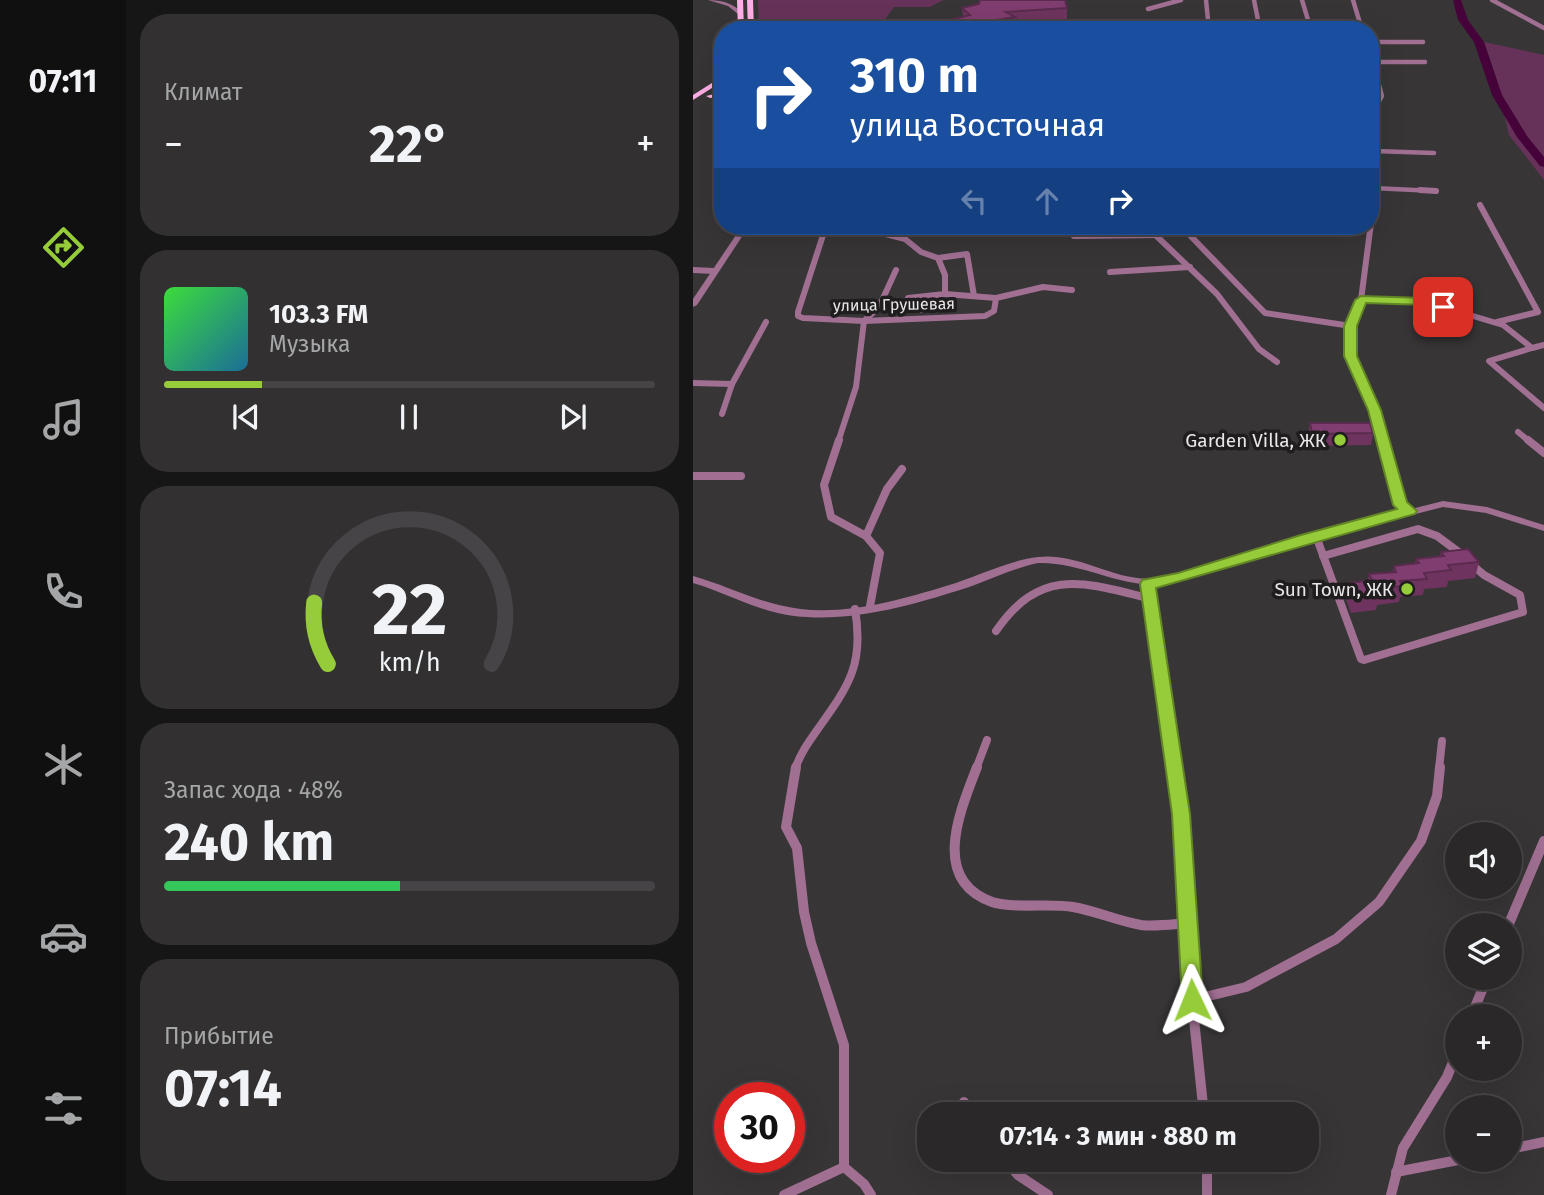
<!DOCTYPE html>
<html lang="ru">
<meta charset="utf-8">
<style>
body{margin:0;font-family:"Fira Sans",sans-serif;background:#323031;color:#f1f3f6;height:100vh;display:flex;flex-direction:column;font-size:26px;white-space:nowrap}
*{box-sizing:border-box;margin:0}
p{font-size:23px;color:#a5a6a8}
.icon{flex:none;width:38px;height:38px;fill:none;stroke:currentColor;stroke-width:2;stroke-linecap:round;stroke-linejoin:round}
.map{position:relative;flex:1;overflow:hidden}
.sheet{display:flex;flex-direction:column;gap:14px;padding:14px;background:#171617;width:567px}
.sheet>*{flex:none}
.hud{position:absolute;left:21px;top:21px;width:665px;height:214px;border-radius:28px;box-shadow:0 7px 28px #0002,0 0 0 2px #464446;background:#1a4fa0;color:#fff;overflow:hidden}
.tools{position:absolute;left:752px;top:822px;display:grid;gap:14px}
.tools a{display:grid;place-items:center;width:77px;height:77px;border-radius:50%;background:#2a2829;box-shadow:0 7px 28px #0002,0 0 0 2px #464446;font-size:35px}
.speed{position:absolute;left:21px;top:1082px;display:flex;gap:14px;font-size:35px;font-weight:700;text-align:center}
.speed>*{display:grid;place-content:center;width:91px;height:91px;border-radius:50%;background:#2a2829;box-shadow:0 7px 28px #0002,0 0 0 2px #464446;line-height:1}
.speed .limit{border:10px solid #d22;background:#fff;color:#111}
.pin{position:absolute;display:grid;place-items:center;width:60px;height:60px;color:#fff;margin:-30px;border-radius:14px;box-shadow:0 4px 10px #0006}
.me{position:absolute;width:77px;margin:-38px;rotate:358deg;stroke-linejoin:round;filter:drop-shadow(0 0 5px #0008)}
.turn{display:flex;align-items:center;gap:24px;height:147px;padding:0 21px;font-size:32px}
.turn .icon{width:91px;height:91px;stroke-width:2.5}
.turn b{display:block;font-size:49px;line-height:60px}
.lanes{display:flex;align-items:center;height:66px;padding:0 21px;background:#0003;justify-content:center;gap:35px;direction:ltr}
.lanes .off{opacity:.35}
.big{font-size:52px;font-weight:700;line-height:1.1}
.sheet .card{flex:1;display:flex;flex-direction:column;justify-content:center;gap:10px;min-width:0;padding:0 24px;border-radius:28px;background:#323031}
.sheet .dial{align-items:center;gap:0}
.dial svg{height:182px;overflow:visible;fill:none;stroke:#464446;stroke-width:7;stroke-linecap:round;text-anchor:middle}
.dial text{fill:#f1f3f6;stroke:none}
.song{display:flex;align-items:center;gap:21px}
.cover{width:84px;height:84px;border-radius:10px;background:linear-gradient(135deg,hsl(120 70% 55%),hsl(200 70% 35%))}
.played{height:7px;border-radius:4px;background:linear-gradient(90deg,#96cc39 20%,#464446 20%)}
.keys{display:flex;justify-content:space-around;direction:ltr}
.heat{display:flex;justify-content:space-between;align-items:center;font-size:38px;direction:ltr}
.charge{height:10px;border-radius:5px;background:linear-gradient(90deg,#34c759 48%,#464446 0)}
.trip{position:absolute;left:224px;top:1102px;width:402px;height:70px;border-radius:28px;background:#2a2829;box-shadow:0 7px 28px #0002,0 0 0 2px #464446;font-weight:700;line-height:70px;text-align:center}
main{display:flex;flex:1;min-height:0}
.tabs{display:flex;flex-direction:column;width:126px;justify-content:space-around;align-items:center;background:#111010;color:#a5a6a8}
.tabs .icon{width:49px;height:49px}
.tabs .on{color:#96cc39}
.tabs b{font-size:32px;color:#f1f3f6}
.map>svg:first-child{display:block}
.green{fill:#663259}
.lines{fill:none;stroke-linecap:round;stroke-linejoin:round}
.river{fill:#450339;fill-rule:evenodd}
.minor-far3{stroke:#a06f92;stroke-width:4.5}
.minor-far2{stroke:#a06f92;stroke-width:6}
.minor-far1{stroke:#a06f92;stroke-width:8}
.minor{stroke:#a06f92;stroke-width:10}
.tertiary{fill:#a06f92;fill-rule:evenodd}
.primary{fill:#ffafe7;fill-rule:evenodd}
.wall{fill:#6e345f}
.shaded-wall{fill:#5a2b4e}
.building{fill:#803d6f;stroke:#5a2b4e;stroke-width:2}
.route{fill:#96cc39;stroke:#628525;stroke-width:2}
.poi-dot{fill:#96cc39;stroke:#1f1d1e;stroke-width:2.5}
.labels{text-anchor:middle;stroke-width:7;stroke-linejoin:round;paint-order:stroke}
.far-street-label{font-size:16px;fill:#e8e6e7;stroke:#1f1d1e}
.poi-label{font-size:19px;fill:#e8e6e7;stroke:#1f1d1e;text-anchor:end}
</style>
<main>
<nav class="tabs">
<b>07:11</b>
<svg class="icon on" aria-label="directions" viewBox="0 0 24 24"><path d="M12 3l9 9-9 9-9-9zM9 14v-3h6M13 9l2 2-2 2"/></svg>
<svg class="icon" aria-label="music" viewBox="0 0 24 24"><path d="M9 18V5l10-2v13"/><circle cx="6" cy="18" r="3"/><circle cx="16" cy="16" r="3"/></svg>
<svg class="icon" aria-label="phone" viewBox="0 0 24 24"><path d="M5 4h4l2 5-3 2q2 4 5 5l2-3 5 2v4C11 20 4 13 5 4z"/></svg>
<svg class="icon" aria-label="climate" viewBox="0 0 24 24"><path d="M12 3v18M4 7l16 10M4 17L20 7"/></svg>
<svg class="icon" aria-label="car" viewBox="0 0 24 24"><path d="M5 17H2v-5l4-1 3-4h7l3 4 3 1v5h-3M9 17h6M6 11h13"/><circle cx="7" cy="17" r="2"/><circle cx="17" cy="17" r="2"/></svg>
<svg class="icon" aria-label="filters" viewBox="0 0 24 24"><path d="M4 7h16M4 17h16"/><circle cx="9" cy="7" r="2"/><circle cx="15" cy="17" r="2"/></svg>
</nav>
<section class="sheet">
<div class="card"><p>Климат</p>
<div class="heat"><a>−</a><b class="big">22°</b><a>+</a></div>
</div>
<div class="card">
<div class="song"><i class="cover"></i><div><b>103.3 FM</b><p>Музыка</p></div></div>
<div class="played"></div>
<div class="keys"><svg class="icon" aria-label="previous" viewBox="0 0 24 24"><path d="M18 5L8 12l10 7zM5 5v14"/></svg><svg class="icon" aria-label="pause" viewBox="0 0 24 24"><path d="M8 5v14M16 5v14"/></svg><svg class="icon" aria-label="next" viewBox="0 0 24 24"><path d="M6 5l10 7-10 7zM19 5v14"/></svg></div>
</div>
<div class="card dial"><svg viewBox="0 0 100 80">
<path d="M14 69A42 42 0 1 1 86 69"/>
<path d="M14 69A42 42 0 0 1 8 42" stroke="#96cc39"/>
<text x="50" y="56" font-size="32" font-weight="700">22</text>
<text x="50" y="72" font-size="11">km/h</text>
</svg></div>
<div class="card"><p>Запас хода · 48%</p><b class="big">240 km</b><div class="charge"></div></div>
<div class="card"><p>Прибытие</p><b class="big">07:14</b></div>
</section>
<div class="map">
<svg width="851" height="1195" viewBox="0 0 851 1195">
<rect width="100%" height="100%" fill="#383537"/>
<g class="green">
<polygon points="65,0 250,0 237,7 201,7 184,30 66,30"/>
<polygon points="791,42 851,55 851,180 816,135 801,71"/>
</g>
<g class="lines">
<polygon class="river" points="760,0 768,0 775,20 791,42 809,95 834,136 851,157 851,167 847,166 824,137 799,95 781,42 765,20"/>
<g class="minor-far3">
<polyline points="513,0 516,30"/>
<polyline points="561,0 567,30"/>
<polyline points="609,0 618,30"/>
<polyline points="660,0 669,30 663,30"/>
<polyline points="799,0 851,28"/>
<polyline points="455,9 488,0"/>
<polyline points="677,42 730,42"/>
<polyline points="677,52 689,96 680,112"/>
<polyline points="681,62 732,62"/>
<polyline points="677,111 680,112 679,192"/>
<polyline points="681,151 741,153"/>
<polyline points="679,188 743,191"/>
</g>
<g class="minor-far2">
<polyline points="679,190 678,223 668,300 658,326 655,347 682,410 690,442"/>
<polyline points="727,190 743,191"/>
<polyline points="787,205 845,312 804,322"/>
<polyline points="133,226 105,312 105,316 110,318 171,321 292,316 301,311 303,298 350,287 379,290"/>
<polyline points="162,226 212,239 228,252 245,258 252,275 252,294 215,298 214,305 228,310"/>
<polyline points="453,226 524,294 566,349 584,362"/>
<polyline points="488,226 572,313 658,326"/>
<polyline points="381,236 465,235"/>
<polyline points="245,258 274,254 281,296"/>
<polyline points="0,270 21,271"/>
<polyline points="417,272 497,267"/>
<polyline points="252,294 303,298"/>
<polyline points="668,300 733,302 810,325 839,348 851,345"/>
<polyline points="839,348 796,361 851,408"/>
<polyline points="0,383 39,384"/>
<polyline points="29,414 39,384 73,322"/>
<polyline points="825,432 837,442"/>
<polyline points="145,442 163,387 171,321 186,307 203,270"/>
</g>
<g class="minor-far1">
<polyline points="146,440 131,485 138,517 173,536 187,553 177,606"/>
<polyline points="690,440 707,505 717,511"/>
<polyline points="835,440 851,453"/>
<polyline points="0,476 48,476"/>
<polyline points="173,536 194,489 209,469"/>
<polyline points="623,536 668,659 671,660 830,612 827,595 791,575 777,563"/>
<polyline points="630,556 725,529 744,536 771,556"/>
<polyline points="455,584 481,769"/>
<polyline points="643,593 664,586"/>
<path d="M303 631C348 566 391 582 458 599"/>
<path d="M102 769C108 752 117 740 127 726 157 684 171 663 162 609"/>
<polyline points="283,769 294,740"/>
<polyline points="746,769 749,741"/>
</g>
<g class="minor">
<polyline points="103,767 93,827 104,848 111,912 118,943 151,1045 151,1167"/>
<path d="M284 767C267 811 237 880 299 902 319 909 358 903 380 907 403 911 425 921 448 925 463 927 481 924 496 923"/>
<polyline points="481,767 488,814 499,1000 511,1115"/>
<polyline points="815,926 851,841"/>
<polyline points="499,1000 553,987 643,939 686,902 728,841 744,796 747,767"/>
<polyline points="778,1017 794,978"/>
<polyline points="271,1102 279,1115"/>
<polyline points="817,1149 851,1142"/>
<polyline points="312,1160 325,1175 355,1195"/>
<polyline points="514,1160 514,1195"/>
<polyline points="151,1167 171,1184 178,1195"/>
<polyline points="703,1172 765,1160"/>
<polyline points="91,1195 151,1167"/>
<polyline points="698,1195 710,1148 754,1077 765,1050"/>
</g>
<g class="tertiary">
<path d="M15 0C29 0 39 3 50 13L45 14 35 6Z"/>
<polygon points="49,226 56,226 4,305 0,307 0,299"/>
<path d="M750 501 794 507 851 525V531L793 513 750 507 625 539 470 585C425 587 389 562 345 563 322 568 301 578 279 586 224 604 160 623 101 616 66 612 34 593 0 583V576C29 584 56 598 86 605 140 619 201 602 253 586 284 577 313 561 345 557 377 553 407 571 438 577 449 579 459 579 470 579L619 534Z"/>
</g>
<g class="primary">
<polygon points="44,0 50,0 51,30 45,30"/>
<polygon points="54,0 60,0 61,30 55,30"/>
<polygon points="30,76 30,81 0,100 0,95"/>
<polygon points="30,92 30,96 17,98 13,96"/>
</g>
</g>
<g class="wall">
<polygon points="269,8 374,8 374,22 323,26 323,30 258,30 257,20 270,17"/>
<polygon points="617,423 680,433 678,445 618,446 615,435"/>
<polygon points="748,552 786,562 782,578 755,581 754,587 731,589 730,595 707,597 706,602 684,605 683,610 658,613 653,599 656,583 675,581 676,574 700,572 701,566 722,564 723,559 747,556"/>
</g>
<polygon class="shaded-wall" points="322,17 323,30 267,30 267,26"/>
<g class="building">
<polygon points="287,0 372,0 374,8 313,12 322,17 267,26 257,20 277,15 269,8 286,4"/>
<polygon points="617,423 677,423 680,433 619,434"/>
<polygon points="775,549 786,562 755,565 758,570 731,573 734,579 707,581 709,586 684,589 686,594 661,596 656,583 679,580 676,574 703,572 701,566 726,563 723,559 751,556 748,552"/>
</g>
<polygon class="route" points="668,296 733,298 756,307 750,310 732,305 673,303 664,326 664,356 688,410 714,502 724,511 722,514 463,588 497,814 510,1000 507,1007 499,1010 492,1007 489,1000 479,814 447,584 449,580 485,573 608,535 704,509 700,505 675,410 651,356 651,326 662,300"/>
<g class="poi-dot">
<circle cx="647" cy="440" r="7"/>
<circle cx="714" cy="589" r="7"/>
</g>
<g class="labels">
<g class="far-street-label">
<text transform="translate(201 304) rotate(-1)" y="6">улица Грушевая</text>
</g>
<g class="poi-label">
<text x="633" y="447">Garden Villa, ЖК</text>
<text x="700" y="596">Sun Town, ЖК</text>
</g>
</g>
</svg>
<div class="tools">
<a><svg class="icon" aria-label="sound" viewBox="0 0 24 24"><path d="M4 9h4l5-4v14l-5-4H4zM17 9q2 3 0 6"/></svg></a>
<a><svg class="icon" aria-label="layers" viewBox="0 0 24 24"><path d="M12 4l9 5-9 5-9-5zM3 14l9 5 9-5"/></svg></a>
<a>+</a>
<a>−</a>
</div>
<div class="speed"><div class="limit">30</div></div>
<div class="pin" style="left:750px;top:307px;background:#d93025"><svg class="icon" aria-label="arrive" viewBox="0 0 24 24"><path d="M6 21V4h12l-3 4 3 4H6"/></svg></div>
<svg class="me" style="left:499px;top:1000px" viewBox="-20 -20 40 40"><path d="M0-17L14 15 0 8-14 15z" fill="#96cc39" stroke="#fff" stroke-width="4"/></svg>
<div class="trip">07:14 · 3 мин · 880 m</div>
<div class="hud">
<div class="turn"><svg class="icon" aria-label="right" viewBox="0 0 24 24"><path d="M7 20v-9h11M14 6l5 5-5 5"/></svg><div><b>310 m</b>улица Восточная</div></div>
<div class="lanes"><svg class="icon off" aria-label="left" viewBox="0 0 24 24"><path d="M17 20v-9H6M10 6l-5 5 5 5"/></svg><svg class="icon off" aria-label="ahead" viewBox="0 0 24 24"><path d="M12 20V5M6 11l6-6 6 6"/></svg><svg class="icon" aria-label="right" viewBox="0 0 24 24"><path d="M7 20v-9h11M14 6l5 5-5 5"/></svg></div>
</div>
</div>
</main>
